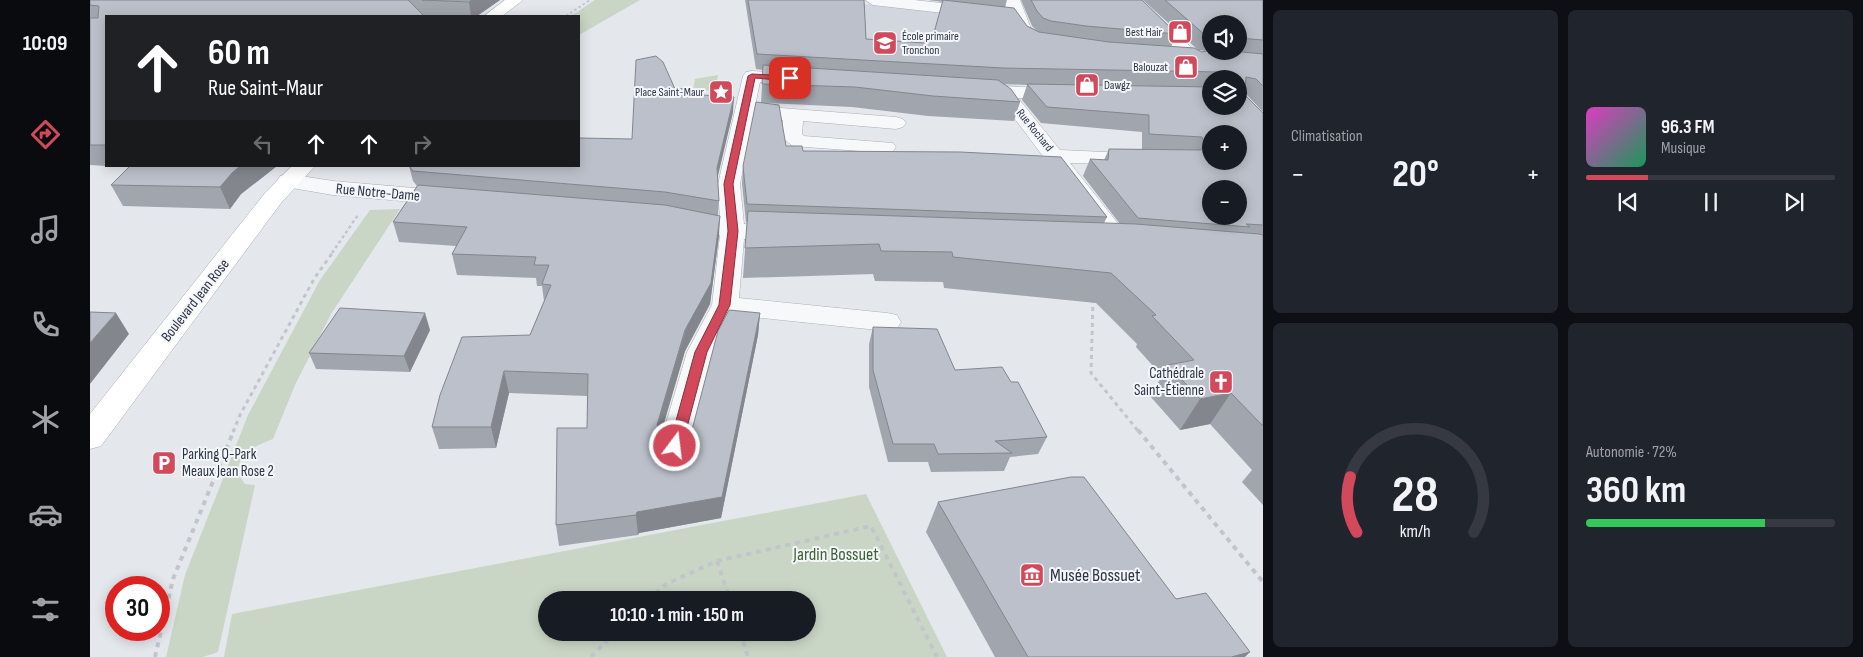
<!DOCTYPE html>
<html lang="fr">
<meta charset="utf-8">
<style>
body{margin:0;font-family:"Sofia Sans Condensed",sans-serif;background:#20242c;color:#f1f3f6;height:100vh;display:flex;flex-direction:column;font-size:19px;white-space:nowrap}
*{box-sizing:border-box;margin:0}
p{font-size:16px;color:#9ea1a6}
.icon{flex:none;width:28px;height:28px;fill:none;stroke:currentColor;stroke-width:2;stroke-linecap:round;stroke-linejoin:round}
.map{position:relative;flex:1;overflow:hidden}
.side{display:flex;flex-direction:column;gap:10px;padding:10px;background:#0d0f14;width:600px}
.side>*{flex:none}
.guide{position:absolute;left:15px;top:15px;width:475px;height:152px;border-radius:0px;box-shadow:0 2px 12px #0003;background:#202124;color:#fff;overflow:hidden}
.tools{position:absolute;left:1112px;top:15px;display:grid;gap:10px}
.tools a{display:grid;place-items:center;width:45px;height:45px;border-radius:50%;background:#171b24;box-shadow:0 2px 12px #0003;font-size:25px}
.speed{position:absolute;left:15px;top:576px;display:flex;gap:10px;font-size:25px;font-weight:700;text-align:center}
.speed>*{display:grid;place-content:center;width:65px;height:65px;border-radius:50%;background:#171b24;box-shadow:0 2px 12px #0003;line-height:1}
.speed .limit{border:8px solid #d22;background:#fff;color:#111}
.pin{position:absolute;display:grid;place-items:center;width:42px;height:42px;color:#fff;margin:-21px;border-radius:10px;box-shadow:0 2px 8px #0006}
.me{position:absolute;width:55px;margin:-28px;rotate:15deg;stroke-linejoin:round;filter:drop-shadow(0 0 4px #0008)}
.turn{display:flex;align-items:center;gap:18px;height:105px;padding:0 20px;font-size:22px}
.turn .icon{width:65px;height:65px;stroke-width:2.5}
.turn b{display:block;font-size:35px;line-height:42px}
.lanes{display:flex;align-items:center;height:48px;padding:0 20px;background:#0003;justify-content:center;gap:25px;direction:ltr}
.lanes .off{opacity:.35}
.big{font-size:38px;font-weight:700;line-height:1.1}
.side .widget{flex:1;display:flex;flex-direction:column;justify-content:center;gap:8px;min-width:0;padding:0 18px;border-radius:8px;background:#20242c}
.side .dial{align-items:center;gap:0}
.dial svg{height:130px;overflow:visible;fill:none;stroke:#363941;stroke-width:7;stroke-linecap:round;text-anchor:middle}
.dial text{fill:#f1f3f6;stroke:none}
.song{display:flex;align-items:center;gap:15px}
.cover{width:60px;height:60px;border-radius:8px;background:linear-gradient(135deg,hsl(310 70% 55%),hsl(150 70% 35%))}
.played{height:5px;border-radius:2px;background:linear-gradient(90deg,#d1495b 25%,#363941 25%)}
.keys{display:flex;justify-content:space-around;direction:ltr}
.heat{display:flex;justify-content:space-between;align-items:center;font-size:28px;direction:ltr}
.charge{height:8px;border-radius:4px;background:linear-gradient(90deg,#34c759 72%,#363941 0)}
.side .tiles{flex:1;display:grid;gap:10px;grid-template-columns:repeat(2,1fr)}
.trip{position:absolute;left:448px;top:591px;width:278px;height:50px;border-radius:25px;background:#171b24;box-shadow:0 2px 12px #0003;font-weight:700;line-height:50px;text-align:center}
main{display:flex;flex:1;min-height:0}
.tab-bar{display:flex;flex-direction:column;width:90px;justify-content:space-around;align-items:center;background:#090b0e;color:#9ea1a6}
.tab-bar .icon{width:35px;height:35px}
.tab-bar .on{color:#d1495b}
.tab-bar b{font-size:22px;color:#f1f3f6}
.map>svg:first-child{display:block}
.built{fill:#d2d6de}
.green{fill:#c9d6c5;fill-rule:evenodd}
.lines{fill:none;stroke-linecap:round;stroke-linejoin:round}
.minor-casing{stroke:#a9aeb7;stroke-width:1}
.major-casing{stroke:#a3abb8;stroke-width:1}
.path-far3{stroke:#c2c5cb;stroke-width:2;stroke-dasharray:2.5 2.5;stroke-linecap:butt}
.path-far2{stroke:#c2c5cb;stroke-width:2.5;stroke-dasharray:3 3;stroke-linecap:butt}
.path-far1{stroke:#c2c5cb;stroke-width:3;stroke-dasharray:4 4;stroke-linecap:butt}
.path{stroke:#c2c5cb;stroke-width:4;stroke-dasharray:5 5;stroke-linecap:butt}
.minor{fill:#f7f8fa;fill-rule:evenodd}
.major{fill:#fff;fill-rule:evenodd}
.wall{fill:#a1a5ae;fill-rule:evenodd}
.shaded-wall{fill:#83868d}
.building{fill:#bbc0ca;stroke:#83868d;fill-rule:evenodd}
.route{fill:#d1495b;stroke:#882f3b}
.labels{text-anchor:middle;stroke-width:4;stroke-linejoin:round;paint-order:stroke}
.far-poi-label{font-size:12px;fill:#2b3445;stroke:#f4f6f9;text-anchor:end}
.far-street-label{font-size:12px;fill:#2b3445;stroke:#f4f6f9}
.street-label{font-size:15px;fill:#2b3445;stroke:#f4f6f9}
.poi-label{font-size:15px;fill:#2b3445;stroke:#f4f6f9;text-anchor:end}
.near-park-label{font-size:18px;fill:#3f6138;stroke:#f4f6f9}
.near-poi-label{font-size:18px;fill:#2b3445;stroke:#f4f6f9;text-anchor:start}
</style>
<main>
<nav class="tab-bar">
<b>10:09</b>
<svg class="icon on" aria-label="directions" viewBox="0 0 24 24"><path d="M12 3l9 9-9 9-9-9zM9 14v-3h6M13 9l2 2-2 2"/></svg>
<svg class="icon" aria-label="music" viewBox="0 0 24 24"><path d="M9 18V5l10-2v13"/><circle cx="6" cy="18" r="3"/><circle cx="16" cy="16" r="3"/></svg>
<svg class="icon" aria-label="phone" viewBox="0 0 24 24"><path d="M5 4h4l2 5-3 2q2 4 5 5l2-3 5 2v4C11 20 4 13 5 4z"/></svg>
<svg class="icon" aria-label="climate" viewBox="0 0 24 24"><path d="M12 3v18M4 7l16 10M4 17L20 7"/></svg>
<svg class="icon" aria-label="car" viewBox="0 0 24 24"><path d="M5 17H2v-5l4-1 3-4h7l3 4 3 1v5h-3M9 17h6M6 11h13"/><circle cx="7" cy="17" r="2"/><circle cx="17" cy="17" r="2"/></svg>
<svg class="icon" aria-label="filters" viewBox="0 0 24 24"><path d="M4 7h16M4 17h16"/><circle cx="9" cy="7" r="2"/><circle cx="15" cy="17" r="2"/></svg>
</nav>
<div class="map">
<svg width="1173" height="657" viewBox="0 0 1173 657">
<rect width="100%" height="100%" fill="#e4e7ec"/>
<polygon class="built" points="735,0 851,12 909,49 928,88 724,65"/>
<g class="green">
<polygon points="505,0 550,0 489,35 489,16 481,16"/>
<polygon points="628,75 625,91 603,90 605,79"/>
<path d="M310 209 241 314 205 385 183 439C163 446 136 460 155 484L165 485 128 652 113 657H76L95 575 158 415 230 280 280 210Z"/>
<path d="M776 494 857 657H134L142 614ZM456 600H716V632H456Z"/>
</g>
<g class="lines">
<defs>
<g id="minor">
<polygon points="775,0 824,0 888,7 896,12 888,17 783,5"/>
<path d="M914 0H930L940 26 952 39 950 43H938C924 32 918 17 914 0Z"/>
<polygon points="1034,0 1051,0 1135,79 1121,79 1121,83 1120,83"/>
<polygon points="662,71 710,74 716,75 719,79 716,83 710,84 670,82 665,106 806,117 813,119 816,123 813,127 806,129 713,121 712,134 714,136 803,143 806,147 803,151 796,153 703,146 691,137 693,120 663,117 650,184 654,224 701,228 705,233 701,238 693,240 654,239 649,298 797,313 807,315 811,322 807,329 797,331 644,315 625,352 601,447 596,456 585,460 574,456 569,447 597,352 622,305 630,235 584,225 580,220 584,215 592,213 630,221 628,184 653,76 656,72"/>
<polygon points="885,85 979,89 981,93 979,97 972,99 928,98 970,150 1060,154 1063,159 1060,164 1052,165 980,163 1041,240 1044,245 1041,250 1032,252 1023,250 916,107 903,97 878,95 876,91 878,87"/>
<polygon points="198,174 243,181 358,191 366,193 369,198 366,203 358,205 243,195 190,186 187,181 190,176"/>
</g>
<g id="major">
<polygon points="415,0 433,0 412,16 394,16"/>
<polygon points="202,166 225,166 191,203 11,446 0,449 0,414 175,193"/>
</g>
</defs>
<use href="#minor" class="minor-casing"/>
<use href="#major" class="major-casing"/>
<polyline class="path-far3" points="476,16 500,0"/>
<polyline class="path-far2" points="242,253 268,215"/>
<g class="path-far1">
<polyline points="1003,299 1001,373 1049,432"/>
<polyline points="143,432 150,415 224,279 243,252"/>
</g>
<g class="path">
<polyline points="1048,430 1173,582"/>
<polyline points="627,561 640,600"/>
<polyline points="558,600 576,584 627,561 781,526 847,657"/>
<polyline points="650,632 658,657"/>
<polyline points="65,657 83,579 144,430"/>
<polyline points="501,657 525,632"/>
</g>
<use href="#minor" class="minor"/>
<use href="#major" class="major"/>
</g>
<g class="wall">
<polygon points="0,0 410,0 387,16 16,16 16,166 0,165"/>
<path d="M655 0H774L776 39 834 43 835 40H842L853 2 838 0H917L915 7 937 26 946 30 942 26 931 0H1052L1087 34 1081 47 1112 52 1116 51 1108 50 1053 0H1173V112L1157 95 1154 94 1173 113V505L1152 482 1162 470 1120 424 1090 430 1060 396 1072 376 1046 347 1047 344 1006 303 854 288 853 282 785 281 783 274 653 278 657 222H656L652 184 653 166 671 103 673 70 666 69ZM1121 24H1149V51H1121ZM1121 79H1149L1121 106ZM914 84 937 85 932 100 951 123 1052 132V149H1019L1014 160 1000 159 993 176 1030 224 1014 223 1017 217 713 151 696 146 676 103 762 107 838 116 924 121 930 102Z"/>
<polygon points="585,89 643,112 627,178 629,201 628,215 629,236 620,304 595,351 571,434 572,436 584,440 598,436 670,313 668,335 631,518 549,533 548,535 469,546 466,525 497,428 497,396 419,393 406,448 349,449 342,427 440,335 454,301 452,286 447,286 446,278 367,275 362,254 366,246 309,242 303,222 327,186 323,181 319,166 542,139"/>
<polygon points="40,166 187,166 151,194 140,209 33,206 21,185"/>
<polygon points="783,327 865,370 921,382 957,437 948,454 920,457 914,471 841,472 838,462 798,462 779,387 779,344"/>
<polygon points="340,330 320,372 226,369 219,353"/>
<polygon points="848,502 1086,599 1155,657 905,657 836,532"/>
</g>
<g class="shaded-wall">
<polygon points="382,0 410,0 387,16 381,16 379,2"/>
<polygon points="1155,88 1149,101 1151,89"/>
<polygon points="644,97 643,112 626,184 627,168"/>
<polygon points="150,166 187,166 151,194 140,209 130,187 142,173"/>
<polygon points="630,216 629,236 620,304 595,351 567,446 567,425"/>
<polygon points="26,313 39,334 0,384 0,343"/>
<polygon points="335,313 340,330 320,372 314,356"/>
<polygon points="670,313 668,335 631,518 549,533 548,535 546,515 547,512 632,497"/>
<polygon points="414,371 419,393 406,448 401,427"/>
<polygon points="1141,393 1120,424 1090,430 1110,399"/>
<polygon points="1160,652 1155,657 1141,657"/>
</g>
<g class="building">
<polygon points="0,0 318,0 334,16 16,16 16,145 0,145 0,18 8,18 9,6 0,5"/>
<polygon points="332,0 382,0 379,2"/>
<path d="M658 0H774L776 39 835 43V40H842L853 0 924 8 937 26 949 32 1019 42 1104 48 1112 52 1121 50V51H1142L1173 54V86L1166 79 1156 77 1155 88 1151 89V91L1173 113V225L1156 224 1160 227 1048 218 1000 159 1018 160 1019 149 1111 150 1115 144 1112 137 1059 134V115L957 107 937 84 1121 87V106H1149V79H1130V72L913 68 667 54ZM1121 134H1149V161H1121ZM1121 189H1149V216H1121Z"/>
<polygon points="941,0 1052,0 1087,34 996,26 961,21 953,18 947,11"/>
<polygon points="1075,0 1173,0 1173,40 1149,38 1149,24 1121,24 1121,36 1115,35"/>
<polygon points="566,56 573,62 585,89 600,88 597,94 644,97 627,168 629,201 575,192 323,171 319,166 489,166 489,138 542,139 546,60"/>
<polygon points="673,65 908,80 921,89 930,102 843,96 765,87 672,84"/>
<polygon points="666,102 689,105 696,146 712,146 713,151 870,152 971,157 1017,217 657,204 653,166"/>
<polygon points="40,166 150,166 142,173 130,187 21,185"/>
<polygon points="328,185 575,205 630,216 621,283 595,330 567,425 572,436 584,440 598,436 603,426 628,331 639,310 670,313 632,497 547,512 546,515 466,525 467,428 497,428 498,374 414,371 401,427 342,427 350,395 372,337 440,335 461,285 452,284 459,265 444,265 446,257 362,254 377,227 303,222"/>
<polygon points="658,211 1046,224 1169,234 1173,235 1173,426 1141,393 1110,399 1078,365 1104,360 1062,316 1066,315 1021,273 863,257 862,252 791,251 789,244 655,248"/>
<polygon points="250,308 335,313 314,356 219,353"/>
<polygon points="0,312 26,313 0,343"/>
<polygon points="783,327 847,329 865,370 912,367 921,382 928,382 957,437 905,441 922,453 848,454 844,444 803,444 783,370"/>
<polygon points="981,477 994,477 1086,599 1116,593 1160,652 1141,657 938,657 848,502"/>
</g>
<polygon class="route" points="662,74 700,76 703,78 700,81 665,78 643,184 648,231 640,305 617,352 592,446 585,452 579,446 605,352 629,305 638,231 634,184 658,76"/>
<defs>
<symbol id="shop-square" viewBox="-11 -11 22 22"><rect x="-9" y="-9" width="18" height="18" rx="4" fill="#d1495b" stroke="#f4f6f9"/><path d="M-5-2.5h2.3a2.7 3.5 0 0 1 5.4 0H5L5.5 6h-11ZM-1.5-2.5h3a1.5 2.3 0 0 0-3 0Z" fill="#fff"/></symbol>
<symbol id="school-square" viewBox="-11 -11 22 22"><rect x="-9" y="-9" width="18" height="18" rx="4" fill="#d1495b" stroke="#f4f6f9"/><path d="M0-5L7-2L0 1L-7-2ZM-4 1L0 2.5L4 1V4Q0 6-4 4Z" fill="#fff"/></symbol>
<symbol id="sight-square" viewBox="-11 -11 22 22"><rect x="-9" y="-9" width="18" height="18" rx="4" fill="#d1495b" stroke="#f4f6f9"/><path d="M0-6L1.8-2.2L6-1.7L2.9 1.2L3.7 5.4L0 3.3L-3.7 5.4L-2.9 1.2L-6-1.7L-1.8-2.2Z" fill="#fff"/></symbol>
<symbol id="church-square" viewBox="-11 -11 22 22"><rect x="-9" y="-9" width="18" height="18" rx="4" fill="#d1495b" stroke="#f4f6f9"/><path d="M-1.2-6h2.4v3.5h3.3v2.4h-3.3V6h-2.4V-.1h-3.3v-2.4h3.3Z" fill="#fff"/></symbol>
<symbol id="parking-square" viewBox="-11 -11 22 22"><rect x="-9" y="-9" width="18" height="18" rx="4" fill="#d1495b" stroke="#f4f6f9"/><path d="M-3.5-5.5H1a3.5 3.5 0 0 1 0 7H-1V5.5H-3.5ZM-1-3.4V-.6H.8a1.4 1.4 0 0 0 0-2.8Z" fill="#fff"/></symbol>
<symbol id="museum-square" viewBox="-11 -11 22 22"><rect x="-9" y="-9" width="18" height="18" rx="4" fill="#d1495b" stroke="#f4f6f9"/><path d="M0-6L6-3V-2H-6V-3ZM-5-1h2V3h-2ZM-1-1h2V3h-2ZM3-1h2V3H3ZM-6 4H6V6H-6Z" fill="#fff"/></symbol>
</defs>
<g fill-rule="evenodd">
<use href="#shop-square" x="1076" y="18" width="28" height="28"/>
<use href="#school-square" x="781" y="29" width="28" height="28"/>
<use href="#shop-square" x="1082" y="53" width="28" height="28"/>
<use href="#shop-square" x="983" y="71" width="28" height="28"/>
<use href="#sight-square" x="617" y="78" width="28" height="28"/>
<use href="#church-square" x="1117" y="368" width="28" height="28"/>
<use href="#parking-square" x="60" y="449" width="28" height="28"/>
<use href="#museum-square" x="928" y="561" width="28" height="28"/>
</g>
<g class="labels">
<g class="far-poi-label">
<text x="1072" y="36">Best Hair</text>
<text x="812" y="40" text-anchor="start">École primaire<tspan x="812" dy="14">Tronchon</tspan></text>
<text x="1078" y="71">Balouzat</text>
<text x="1014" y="89" text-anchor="start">Dawgz</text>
<text x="614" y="96">Place Saint-Maur</text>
</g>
<g class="far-street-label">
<text transform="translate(945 130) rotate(51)" y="4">Rue Rochard</text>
</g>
<g class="street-label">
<text transform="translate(288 192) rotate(5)" y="5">Rue Notre-Dame</text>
<text transform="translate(105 300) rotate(-52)" y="5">Boulevard Jean Rose</text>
</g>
<g class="poi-label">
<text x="1114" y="378">Cathédrale<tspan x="1114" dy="17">Saint-Étienne</tspan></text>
<text x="92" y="459" text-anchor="start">Parking Q-Park<tspan x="92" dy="17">Meaux Jean Rose 2</tspan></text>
</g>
<g class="near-park-label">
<text x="746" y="560">Jardin Bossuet</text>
</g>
<g class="near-poi-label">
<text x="960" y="581">Musée Bossuet</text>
</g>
</g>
</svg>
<div class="tools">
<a><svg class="icon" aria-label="sound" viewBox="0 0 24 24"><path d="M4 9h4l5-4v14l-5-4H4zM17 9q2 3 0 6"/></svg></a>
<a><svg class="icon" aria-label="layers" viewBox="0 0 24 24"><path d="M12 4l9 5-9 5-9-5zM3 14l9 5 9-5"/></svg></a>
<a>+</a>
<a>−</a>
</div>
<div class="speed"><div class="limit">30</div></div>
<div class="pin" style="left:700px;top:78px;background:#d93025"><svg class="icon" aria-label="arrive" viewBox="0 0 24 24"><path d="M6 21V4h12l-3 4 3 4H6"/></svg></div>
<svg class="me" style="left:585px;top:446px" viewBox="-20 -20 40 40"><circle r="17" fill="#d1495b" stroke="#fff" stroke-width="3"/><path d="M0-11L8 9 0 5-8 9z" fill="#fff"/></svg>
<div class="trip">10:10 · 1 min · 150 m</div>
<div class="guide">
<div class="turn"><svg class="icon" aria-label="ahead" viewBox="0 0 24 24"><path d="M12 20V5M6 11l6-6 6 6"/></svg><div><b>60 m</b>Rue Saint-Maur</div></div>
<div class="lanes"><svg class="icon off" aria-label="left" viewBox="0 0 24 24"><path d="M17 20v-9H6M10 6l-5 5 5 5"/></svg><svg class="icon" aria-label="ahead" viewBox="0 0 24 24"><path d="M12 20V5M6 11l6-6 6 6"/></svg><svg class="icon" aria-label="ahead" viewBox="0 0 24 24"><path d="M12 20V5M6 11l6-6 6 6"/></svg><svg class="icon off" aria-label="right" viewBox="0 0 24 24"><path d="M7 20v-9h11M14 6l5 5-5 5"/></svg></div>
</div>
</div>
<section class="side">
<div class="tiles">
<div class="widget"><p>Climatisation</p>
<div class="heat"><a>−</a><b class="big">20°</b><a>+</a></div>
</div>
<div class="widget">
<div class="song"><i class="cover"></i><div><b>96.3 FM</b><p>Musique</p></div></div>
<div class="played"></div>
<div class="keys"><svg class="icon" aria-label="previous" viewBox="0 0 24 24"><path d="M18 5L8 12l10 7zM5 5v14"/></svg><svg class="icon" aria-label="pause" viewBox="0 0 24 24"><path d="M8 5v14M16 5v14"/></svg><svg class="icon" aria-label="next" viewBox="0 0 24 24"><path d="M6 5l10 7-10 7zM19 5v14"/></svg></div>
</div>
<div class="widget dial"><svg viewBox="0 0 100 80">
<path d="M14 69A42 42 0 1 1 86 69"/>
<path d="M14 69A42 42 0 0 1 10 35" stroke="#d1495b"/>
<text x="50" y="56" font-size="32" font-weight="700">28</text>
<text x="50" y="72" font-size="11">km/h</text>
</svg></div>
<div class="widget"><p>Autonomie · 72%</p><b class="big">360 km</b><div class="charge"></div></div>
</div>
</section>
</main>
